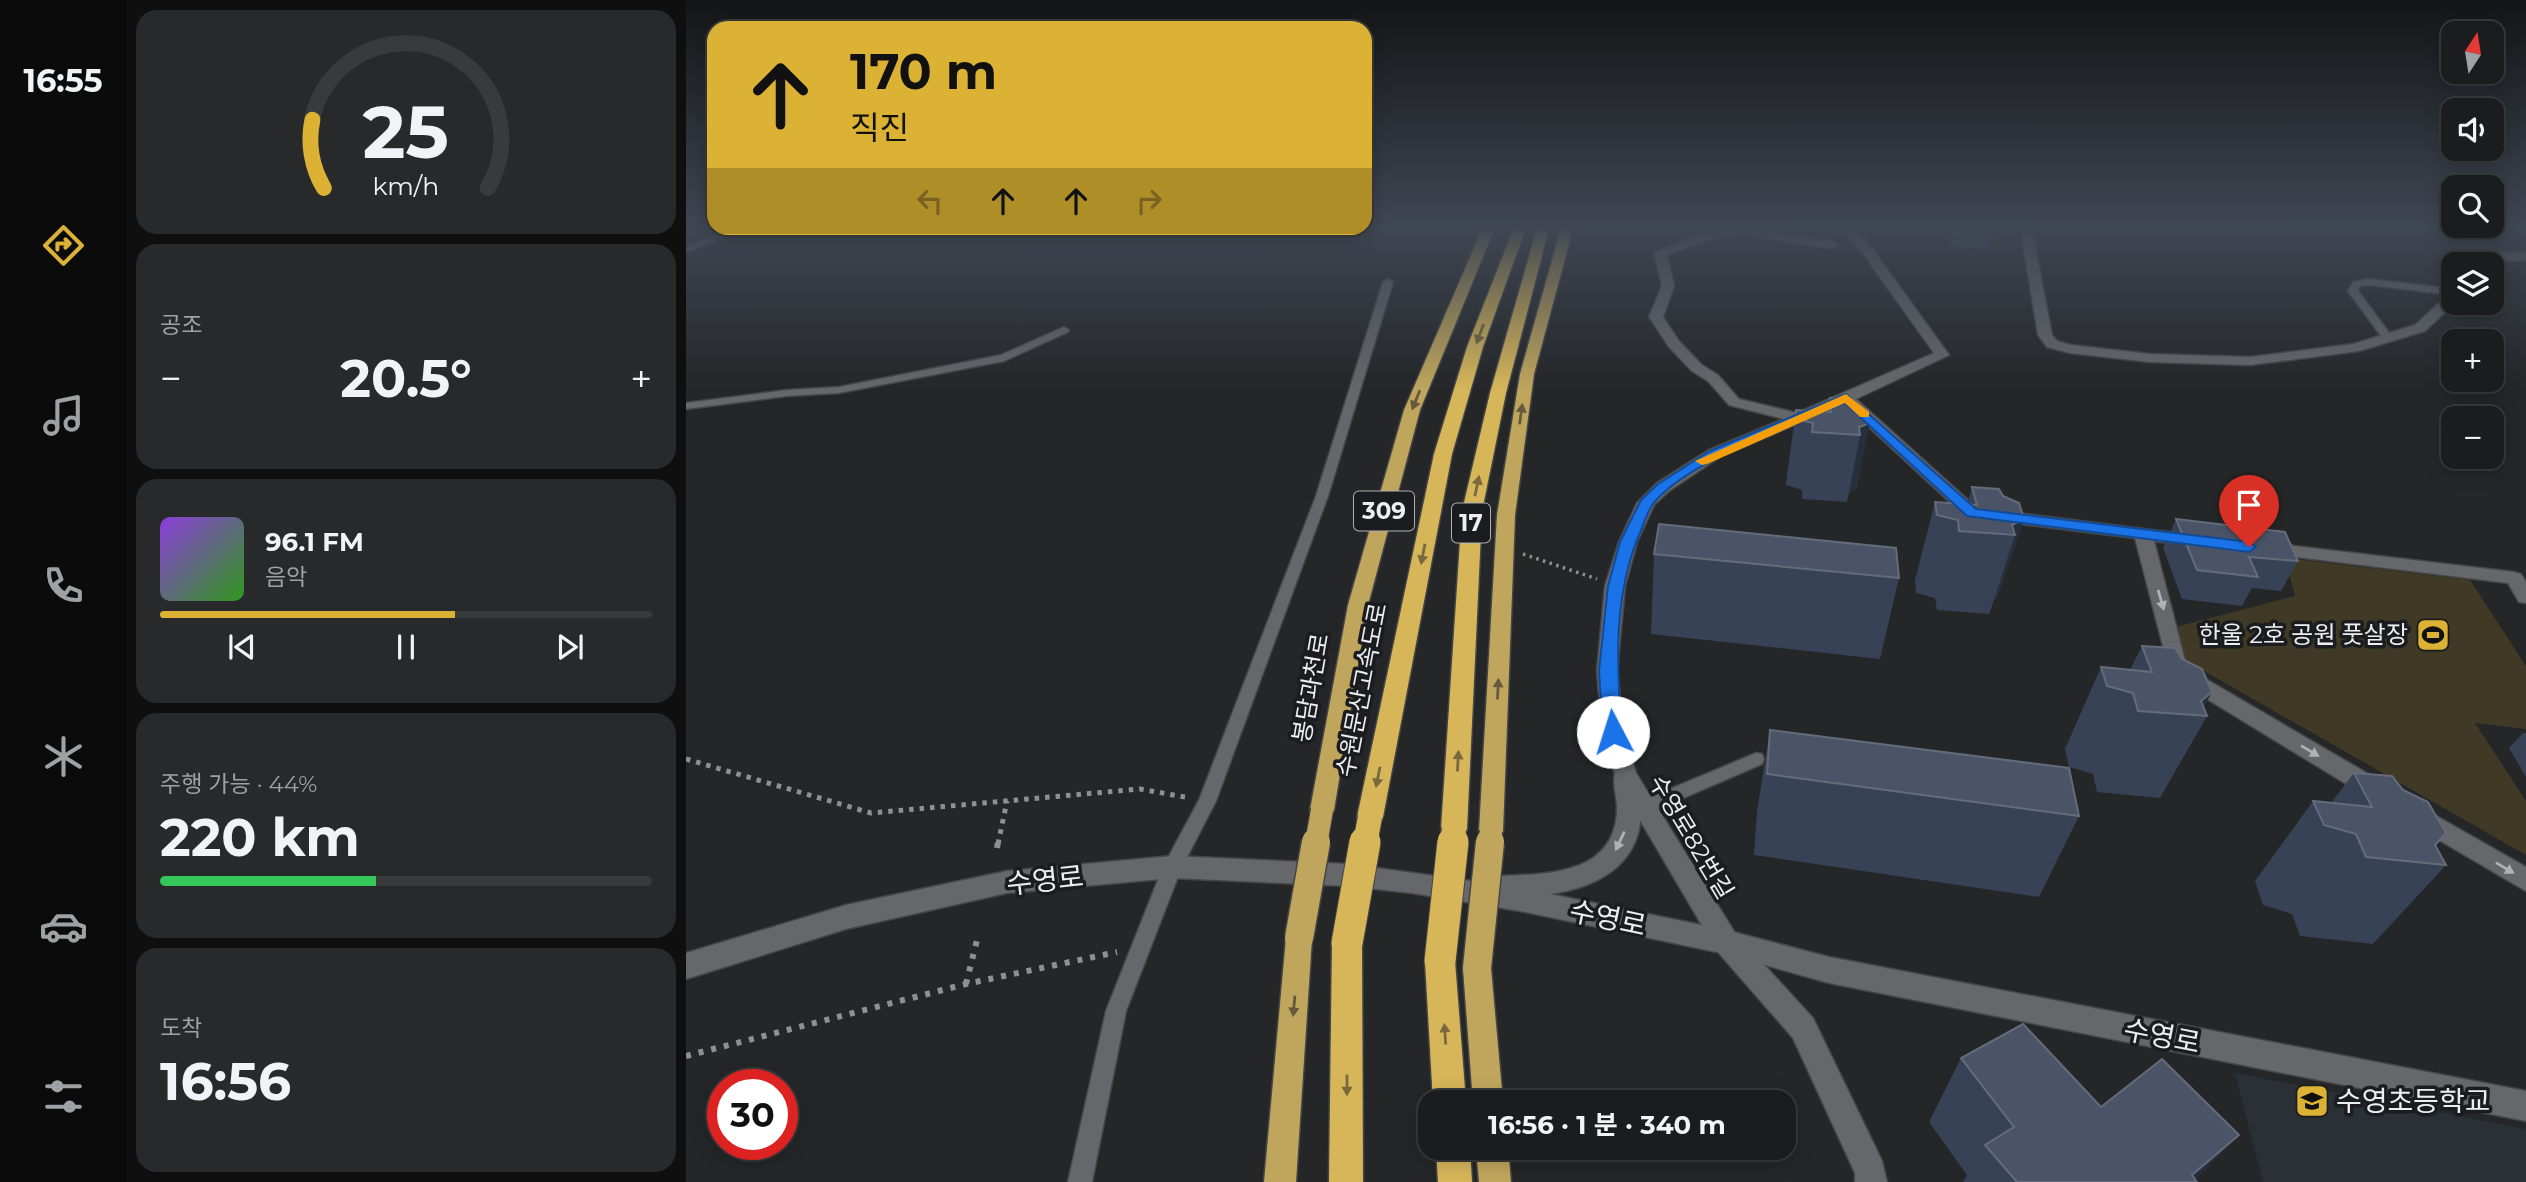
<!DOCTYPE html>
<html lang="ko">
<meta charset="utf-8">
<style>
body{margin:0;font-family:Montserrat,"Noto Sans KR",sans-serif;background:#28292b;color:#f1f3f6;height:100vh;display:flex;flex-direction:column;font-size:26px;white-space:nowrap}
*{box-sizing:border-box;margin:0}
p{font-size:23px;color:#a0a1a4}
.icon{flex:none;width:38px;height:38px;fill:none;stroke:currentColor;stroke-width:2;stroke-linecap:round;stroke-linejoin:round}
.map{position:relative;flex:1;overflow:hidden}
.sheet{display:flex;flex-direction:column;gap:10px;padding:10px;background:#0f0f10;width:560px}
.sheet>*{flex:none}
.top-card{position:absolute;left:21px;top:21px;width:665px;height:214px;border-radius:21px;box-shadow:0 4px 18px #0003,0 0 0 2px #393a3c;background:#dbb233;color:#111;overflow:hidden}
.needle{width:46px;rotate:12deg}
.controls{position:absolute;left:1755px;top:21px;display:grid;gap:14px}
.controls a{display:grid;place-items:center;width:63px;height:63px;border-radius:14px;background:#1b1c1e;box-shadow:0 4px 18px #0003,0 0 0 2px #393a3c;font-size:35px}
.speed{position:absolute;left:21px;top:1069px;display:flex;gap:14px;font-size:35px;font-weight:700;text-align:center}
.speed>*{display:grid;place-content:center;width:91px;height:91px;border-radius:50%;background:#1b1c1e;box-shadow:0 4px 18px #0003,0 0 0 2px #393a3c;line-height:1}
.speed .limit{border:10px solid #d22;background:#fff;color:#111}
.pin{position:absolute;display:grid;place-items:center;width:60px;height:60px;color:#fff;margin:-72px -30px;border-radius:50% 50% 50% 0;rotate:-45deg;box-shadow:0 0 7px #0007}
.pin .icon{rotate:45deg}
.me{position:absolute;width:77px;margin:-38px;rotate:355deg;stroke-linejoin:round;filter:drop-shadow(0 0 5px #0008)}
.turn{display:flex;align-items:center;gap:24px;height:147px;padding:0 28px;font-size:32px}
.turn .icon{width:91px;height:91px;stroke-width:2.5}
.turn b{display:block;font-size:49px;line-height:60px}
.lanes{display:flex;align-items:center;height:66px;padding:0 28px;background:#0003;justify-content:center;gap:35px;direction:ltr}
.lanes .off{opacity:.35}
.big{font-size:52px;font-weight:700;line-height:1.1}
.sheet .tile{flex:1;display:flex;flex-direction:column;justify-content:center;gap:10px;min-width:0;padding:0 24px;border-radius:21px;background:#28292b}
.sheet .dial{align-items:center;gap:0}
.dial svg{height:182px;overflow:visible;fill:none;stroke:#393a3c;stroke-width:7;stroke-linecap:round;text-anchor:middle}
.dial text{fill:#f1f3f6;stroke:none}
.song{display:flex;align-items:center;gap:21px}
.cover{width:84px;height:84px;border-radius:10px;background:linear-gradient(135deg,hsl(270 70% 55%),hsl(110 70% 35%))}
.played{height:7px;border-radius:4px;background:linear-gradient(90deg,#dbb233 60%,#393a3c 60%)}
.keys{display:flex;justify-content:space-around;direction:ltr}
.heat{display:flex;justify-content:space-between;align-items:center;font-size:38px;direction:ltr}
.charge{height:10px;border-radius:5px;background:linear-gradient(90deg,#34c759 44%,#393a3c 0)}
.trip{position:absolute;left:732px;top:1090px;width:378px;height:70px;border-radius:21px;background:#1b1c1e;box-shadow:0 4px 18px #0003,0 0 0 2px #393a3c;font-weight:700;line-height:70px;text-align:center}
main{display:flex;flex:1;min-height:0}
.menu{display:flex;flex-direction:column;width:126px;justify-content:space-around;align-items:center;background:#0b0b0c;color:#a0a1a4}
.menu .icon{width:49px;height:49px}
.menu .selected{color:#dbb233}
.menu b{font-size:32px;color:#f1f3f6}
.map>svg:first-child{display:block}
.built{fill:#2b3037}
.green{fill:#403926}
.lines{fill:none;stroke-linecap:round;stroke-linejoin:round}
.service-casing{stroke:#434547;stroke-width:3}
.minor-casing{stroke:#434547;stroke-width:3}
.tertiary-casing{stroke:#434547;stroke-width:3}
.trunk-casing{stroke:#434547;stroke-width:3}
.motorway-casing{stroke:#434547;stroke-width:3}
.path-far2{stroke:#8f9092;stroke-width:3.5;stroke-dasharray:2.5 4.5;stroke-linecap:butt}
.path-far1{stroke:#8f9092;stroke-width:5;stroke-dasharray:4.5 6;stroke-linecap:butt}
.path{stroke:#8f9092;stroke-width:6;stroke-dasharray:5 8;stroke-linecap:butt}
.service{fill:#65676a;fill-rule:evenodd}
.minor{fill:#65676a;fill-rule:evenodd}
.tertiary{fill:#65676a;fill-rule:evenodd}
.trunk{fill:#c0a65d;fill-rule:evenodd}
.motorway{fill:#d7b65a;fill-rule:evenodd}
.trunk-bridge-far1-casing{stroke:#434547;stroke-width:24;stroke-linecap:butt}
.trunk-bridge-casing{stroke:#434547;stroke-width:31;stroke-linecap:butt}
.motorway-bridge-far1-casing{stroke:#434547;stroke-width:26;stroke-linecap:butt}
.motorway-bridge-casing{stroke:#434547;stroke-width:33;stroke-linecap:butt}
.trunk-bridge-far1{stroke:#c0a65d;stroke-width:22}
.trunk-bridge{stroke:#c0a65d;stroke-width:28}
.motorway-bridge-far1{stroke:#d7b65a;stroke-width:24}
.motorway-bridge{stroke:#d7b65a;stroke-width:31}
.wall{fill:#384256}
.shaded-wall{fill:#282f3c}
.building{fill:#4b5466;stroke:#646c7c;stroke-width:2}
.oneway{fill:#79693c}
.oneway2{fill:#655a3b}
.oneway3{fill:#b0b1b4}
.route{fill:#1a73e8;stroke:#114b97;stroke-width:2}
.slow{fill:#f59e0b}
.labels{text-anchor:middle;stroke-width:7;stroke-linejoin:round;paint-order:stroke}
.shield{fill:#1b1c1f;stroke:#aeafb1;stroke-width:2}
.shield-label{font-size:23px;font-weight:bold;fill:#edeef0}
.poi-label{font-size:24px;fill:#edeef0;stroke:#1b1c1f;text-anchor:end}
.street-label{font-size:24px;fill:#edeef0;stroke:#1b1c1f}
.near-street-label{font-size:28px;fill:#edeef0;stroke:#1b1c1f}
.near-poi-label{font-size:28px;fill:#edeef0;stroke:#1b1c1f;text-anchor:start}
</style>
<main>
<nav class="menu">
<b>16:55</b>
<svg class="icon selected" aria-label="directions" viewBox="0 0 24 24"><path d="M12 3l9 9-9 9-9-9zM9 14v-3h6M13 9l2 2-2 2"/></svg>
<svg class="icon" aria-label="music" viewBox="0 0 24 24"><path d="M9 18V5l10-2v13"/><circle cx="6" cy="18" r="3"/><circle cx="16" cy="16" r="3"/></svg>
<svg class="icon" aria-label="phone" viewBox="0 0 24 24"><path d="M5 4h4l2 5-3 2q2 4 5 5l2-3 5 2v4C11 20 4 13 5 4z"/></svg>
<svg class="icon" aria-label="climate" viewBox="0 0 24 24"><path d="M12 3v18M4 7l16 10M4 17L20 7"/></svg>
<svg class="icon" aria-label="car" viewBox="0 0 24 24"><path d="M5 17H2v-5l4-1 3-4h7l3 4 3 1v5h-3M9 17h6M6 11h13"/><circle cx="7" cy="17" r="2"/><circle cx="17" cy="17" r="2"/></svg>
<svg class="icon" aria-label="filters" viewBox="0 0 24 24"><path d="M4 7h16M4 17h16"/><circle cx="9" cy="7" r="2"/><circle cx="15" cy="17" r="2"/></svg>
</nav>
<section class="sheet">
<div class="tile dial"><svg viewBox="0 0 100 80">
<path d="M14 69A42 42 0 1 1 86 69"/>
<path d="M14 69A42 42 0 0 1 9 39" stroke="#dbb233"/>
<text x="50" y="56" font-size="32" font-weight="700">25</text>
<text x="50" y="72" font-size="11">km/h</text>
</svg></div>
<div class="tile"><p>공조</p>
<div class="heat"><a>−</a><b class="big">20.5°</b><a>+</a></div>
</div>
<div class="tile">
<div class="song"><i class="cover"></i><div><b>96.1 FM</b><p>음악</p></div></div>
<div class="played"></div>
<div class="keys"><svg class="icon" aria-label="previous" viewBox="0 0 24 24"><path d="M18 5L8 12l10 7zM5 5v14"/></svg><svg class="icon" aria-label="pause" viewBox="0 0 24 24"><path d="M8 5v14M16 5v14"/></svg><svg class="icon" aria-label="next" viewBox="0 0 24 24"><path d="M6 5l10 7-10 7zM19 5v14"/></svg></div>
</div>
<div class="tile"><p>주행 가능 · 44%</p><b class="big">220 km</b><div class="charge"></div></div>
<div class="tile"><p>도착</p><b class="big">16:56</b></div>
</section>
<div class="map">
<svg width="1840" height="1182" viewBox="0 0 1840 1182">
<rect width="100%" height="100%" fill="#242628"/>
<polygon class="built" points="1549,1073 1840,1129 1840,1182 1577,1182"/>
<polygon class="green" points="1599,558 1784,580 1840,666 1840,729 1789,723 1840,801 1840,855 1499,660 1490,627 1609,596"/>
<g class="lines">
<defs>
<g id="service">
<polygon points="53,228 64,228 0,252 0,246"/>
<polygon points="702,279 707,282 642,496 530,801 495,869 440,1011 406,1182 382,1182 420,1011 477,867 513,800 630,496 697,282"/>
<polygon points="1682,279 1768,289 1768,295 1682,285 1674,286 1672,291 1707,338 1702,341 1698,340 1662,291 1667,282"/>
<polygon points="378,327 383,330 382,332 318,361 153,393 101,396 0,409 0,403 101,390 153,387 315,355"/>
<polygon points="1070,753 1076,754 1078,759 1076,764 965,812 959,814 953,812 950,807 953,802"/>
</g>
<g id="minor">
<polygon points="997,225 1011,225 1023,233 1063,225 1078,225 1077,228 1072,230 1147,241 1153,245 1147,249 1077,238 1059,232 1019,241 981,255 988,286 977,317 993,341 1016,365 1032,375 1053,399 1111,413 1248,353 1174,249 1151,225 1163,225 1182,243 1263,355 1170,399 1291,508 1514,536 1517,540 1508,546 1468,541 1501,668 1696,782 1700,789 1696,796 1688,798 1680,796 1485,677 1449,538 1280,517 1158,404 1035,456 983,491 968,505 951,542 939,586 931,671 938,732 950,773 1049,933 1127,1018 1196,1161 1201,1182 1169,1182 1169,1173 1107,1038 1031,951 931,781 916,732 911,671 919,586 933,542 951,503 971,483 1023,450 1098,419 1043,405 1022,381 1006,371 983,347 963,317 976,286 968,253 1011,236 1012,233"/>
<polygon points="1334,225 1345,225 1366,335 1371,341 1385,345 1464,354 1564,357 1667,344 1729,325 1763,294 1768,293 1769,303 1739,331 1673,351 1564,365 1464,362 1384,353 1361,347 1352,335"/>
<polygon points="1840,252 1840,260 1789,264 1792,258 1813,253"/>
<polygon points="1583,543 1828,572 1835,574 1840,582 1840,603 1833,602 1822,583 1577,553 1574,549"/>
<polygon points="1738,809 1840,867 1840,891 1729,826 1726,819 1729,812"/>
</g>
<path id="tertiary" d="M939 766 947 769C952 778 953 790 954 800 961 860 916 887 864 894L1040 930 1143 957 1840 1091V1121L1143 983 1040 954 834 911 726 893 662 886 486 878 321 893 160 929 0 979V953L160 905 321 871 486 856 662 864 800 883 802 879 811 876C859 874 928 876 931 811 932 797 924 781 931 769Z"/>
<g id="trunk">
<polygon points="798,225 810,225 734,410 682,605 648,810 644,817 636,820 628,817 624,810 662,605 718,410"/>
<polygon points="876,225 888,225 848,374 829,515 817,831 814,838 805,841 796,838 793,831 811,515 834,374"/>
<polygon points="613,926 622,929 626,938 610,1182 578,1182 600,938 604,929"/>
<polygon points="791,955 801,959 805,968 817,1102 787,1102 777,968 781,959"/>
<polygon points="790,1148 822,1148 825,1182 793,1182"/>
</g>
<g id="motorway">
<polygon points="829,225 841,225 797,347 766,454 697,817 693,825 684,828 675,825 671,817 748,454 781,347"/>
<polygon points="852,225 864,225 820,393 796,511 781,829 777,837 768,840 759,837 755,829 776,511 804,393"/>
<polygon points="661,930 671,934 676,943 677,1182 643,1182 646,943 651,934"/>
<polygon points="754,947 765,951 769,961 780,1102 747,1102 739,961 743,951"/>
<polygon points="750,1148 784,1148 786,1182 752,1182"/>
</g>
</defs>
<use href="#service" class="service-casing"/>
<use href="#minor" class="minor-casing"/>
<use href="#tertiary" class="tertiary-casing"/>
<use href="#trunk" class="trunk-casing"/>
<use href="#motorway" class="motorway-casing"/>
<polyline class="path-far2" points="837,554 911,579"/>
<g class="path-far1">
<polyline points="0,759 185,813 454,789 504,798"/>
<polyline points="312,844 321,801"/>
</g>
<g class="path">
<polyline points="311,848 312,842"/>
<polyline points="280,984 291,940"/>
<polyline points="0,1056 280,984 431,952"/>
</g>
<use href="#service" class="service"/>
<use href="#minor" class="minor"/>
<use href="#tertiary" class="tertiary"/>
<use href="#trunk" class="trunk"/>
<use href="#motorway" class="motorway"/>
<defs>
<g id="trunk-bridge-far1">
<polyline points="630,844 636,810"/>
<polyline points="804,844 805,831"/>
</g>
<g id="trunk-bridge">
<polyline points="613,938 630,842"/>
<polyline points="791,968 804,842"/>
</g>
<g id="motorway-bridge-far1">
<polyline points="679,844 684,817"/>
<polyline points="766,844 768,829"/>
</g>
<g id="motorway-bridge">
<polyline points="661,943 679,842"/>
<polyline points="754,961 767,842"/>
</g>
</defs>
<use href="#trunk-bridge-far1" class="trunk-bridge-far1-casing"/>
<use href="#trunk-bridge" class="trunk-bridge-casing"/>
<use href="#motorway-bridge-far1" class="motorway-bridge-far1-casing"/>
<use href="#motorway-bridge" class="motorway-bridge-casing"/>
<use href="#trunk-bridge-far1" class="trunk-bridge-far1"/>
<use href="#trunk-bridge" class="trunk-bridge"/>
<use href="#motorway-bridge-far1" class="motorway-bridge-far1"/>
<use href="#motorway-bridge" class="motorway-bridge"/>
</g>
<g class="wall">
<polygon points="972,225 995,225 998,226 998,232 985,235 972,227"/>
<polygon points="1262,225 1304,225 1306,238 1303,250 1264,247"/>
<polygon points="1144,398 1170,405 1182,410 1171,489 1163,493 1161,502 1116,499 1116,490 1100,485 1101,475 1110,410 1142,412"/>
<polygon points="1286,487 1317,496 1338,519 1311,598 1308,600 1303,614 1251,610 1249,598 1230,593 1229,580 1249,502 1281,504"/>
<polygon points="1490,519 1612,561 1595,591 1566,588 1556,606 1496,599 1477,548"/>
<polygon points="968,554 1213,578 1194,659 965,634"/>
<polygon points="1456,646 1496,659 1526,692 1517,708 1521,716 1474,798 1411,792 1407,774 1383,767 1379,749 1415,667 1444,670"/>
<polygon points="1084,730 1393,816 1353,897 1068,855 1071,811"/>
<polygon points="1837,733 1840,733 1840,777 1823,748"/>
<polygon points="1668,773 1717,790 1760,833 1749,845 1760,865 1687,944 1614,936 1606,914 1577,905 1569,881 1627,801 1645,803"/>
<polygon points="1275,1058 1415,1107 1509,1179 1511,1182 1277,1182 1281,1175 1243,1122"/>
</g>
<g class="shaded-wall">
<polygon points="998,226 998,232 985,235 985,229"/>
<polygon points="1184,423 1171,489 1163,493 1174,435 1173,427"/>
<polygon points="1338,519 1311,598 1308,600 1329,535 1326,525"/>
<polygon points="1526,692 1513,716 1515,701"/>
<polygon points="1553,1135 1507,1182 1506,1175"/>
</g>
<g class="building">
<polygon points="978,225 995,225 998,226 985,229"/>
<polygon points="1265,225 1304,225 1306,238 1267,235"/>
<polygon points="1144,398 1168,399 1170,405 1182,410 1184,423 1173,427 1174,435 1126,432 1127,423 1110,419 1110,410 1145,412"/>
<polygon points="1286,487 1313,489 1317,496 1333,503 1338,519 1326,525 1329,535 1273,531 1272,520 1251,515 1249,502 1291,505"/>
<polygon points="1490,519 1599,532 1612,561 1563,557 1572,577 1511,570"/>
<polygon points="973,524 1210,548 1213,578 968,554"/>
<polygon points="1456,646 1489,648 1496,659 1516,669 1526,692 1515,701 1521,716 1452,711 1447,693 1421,686 1415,667 1466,672"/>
<polygon points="1084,730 1383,768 1393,816 1081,774"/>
<polygon points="1668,773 1706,776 1717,790 1742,802 1760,833 1749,845 1760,865 1680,857 1670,834 1638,825 1627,801 1686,807"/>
<polygon points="1337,1024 1415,1107 1476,1059 1553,1135 1506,1175 1511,1182 1331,1182 1299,1145 1328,1127 1275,1058"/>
</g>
<defs><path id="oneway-solid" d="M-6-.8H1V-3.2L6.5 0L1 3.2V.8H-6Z" transform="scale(1.75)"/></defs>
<g class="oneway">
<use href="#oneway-solid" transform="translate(794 334) rotate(110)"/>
<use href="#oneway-solid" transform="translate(791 486) rotate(-78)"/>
<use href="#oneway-solid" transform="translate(737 554) rotate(101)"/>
<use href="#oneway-solid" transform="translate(772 761) rotate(-87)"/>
<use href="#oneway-solid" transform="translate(692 777) rotate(101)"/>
<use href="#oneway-solid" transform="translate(759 1034) rotate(-94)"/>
<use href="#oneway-solid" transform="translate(661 1085) rotate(90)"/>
</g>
<g class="oneway2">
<use href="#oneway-solid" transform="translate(730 400) rotate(112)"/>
<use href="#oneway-solid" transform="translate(835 414) rotate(-82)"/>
<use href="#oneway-solid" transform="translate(812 689) rotate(-87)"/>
<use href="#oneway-solid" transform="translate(608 1006) rotate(95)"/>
</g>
<g class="oneway3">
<use href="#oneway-solid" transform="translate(1475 600) rotate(74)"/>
<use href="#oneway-solid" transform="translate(1624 751) rotate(31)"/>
<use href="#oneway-solid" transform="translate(934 841) rotate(115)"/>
<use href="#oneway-solid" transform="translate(1819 868) rotate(31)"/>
</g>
<linearGradient id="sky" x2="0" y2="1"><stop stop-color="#141516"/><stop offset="0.58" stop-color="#3f4753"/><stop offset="1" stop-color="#3f4753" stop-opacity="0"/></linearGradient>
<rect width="1840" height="390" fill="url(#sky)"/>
<path class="route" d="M1160 394 1290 509 1563 542 1570 547 1563 552 1281 516 1159 403C1109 424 999 462 967 504 962 511 959 520 956 528 927 591 930 665 936 732L933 737H920L917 732 913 671 922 586 934 542 955 500 972 484 1024 451Z"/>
<polygon class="slow" points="1160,394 1183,412 1183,417 1174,417 1159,403 1021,464 1016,465 1009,461"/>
<defs>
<symbol id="stadium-square" viewBox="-11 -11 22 22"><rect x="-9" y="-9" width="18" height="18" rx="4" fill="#dbb233" stroke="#1b1c1f"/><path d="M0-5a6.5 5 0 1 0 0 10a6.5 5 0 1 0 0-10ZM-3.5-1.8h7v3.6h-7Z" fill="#111"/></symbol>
<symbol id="school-square" viewBox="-11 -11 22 22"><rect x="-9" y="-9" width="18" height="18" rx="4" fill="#dbb233" stroke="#1b1c1f"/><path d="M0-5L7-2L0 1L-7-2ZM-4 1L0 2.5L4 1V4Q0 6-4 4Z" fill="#111"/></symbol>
</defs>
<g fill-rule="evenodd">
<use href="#stadium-square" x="1728" y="616" width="38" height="38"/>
<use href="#school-square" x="1607" y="1082" width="38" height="38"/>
</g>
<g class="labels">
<g class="shield">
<rect x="668" y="491.5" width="60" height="39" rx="5"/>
<rect x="766" y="503.5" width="38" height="39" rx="5"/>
</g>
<g class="shield-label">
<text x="698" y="519">309</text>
<text x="785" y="531">17</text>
</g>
<g class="poi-label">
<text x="1722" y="643">한울 2호 공원 풋살장</text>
</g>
<g class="street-label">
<text transform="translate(625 688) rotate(-80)" y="8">봉담과천로</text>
<text transform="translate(676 690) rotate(-79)" y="8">수원문산고속도로</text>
<text transform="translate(1005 837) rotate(59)" y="8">수영로82번길</text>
</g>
<g class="near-street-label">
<text transform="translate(359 880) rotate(-6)" y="10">수영로</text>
<text transform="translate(922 918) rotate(12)" y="10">수영로</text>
<text transform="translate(1476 1036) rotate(11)" y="10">수영로</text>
</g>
<g class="near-poi-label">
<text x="1650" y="1111">수영초등학교</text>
</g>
</g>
</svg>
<div class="controls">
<a><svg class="needle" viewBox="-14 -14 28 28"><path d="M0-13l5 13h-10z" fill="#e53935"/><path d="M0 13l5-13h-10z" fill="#a0a1a4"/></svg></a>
<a><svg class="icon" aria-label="sound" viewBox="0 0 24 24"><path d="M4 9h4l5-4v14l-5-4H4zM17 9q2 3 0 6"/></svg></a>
<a><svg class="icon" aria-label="search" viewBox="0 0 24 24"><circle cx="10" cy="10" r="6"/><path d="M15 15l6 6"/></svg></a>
<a><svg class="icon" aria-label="layers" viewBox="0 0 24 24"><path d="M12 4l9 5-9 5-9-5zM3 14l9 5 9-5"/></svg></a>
<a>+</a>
<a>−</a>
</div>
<div class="speed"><div class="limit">30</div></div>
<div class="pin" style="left:1563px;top:547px;background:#d93025"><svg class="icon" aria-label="arrive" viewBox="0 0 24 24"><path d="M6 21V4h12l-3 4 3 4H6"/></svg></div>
<svg class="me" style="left:927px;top:732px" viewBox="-20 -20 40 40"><circle r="19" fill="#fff"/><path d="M0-13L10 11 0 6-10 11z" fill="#1a73e8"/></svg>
<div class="trip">16:56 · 1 분 · 340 m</div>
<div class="top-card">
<div class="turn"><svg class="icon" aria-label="ahead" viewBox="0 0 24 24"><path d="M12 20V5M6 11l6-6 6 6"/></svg><div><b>170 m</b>직진</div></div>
<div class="lanes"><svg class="icon off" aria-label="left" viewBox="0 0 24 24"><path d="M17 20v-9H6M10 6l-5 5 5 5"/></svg><svg class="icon" aria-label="ahead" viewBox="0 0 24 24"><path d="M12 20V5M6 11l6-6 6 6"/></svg><svg class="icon" aria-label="ahead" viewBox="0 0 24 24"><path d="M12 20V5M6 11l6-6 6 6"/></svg><svg class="icon off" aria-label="right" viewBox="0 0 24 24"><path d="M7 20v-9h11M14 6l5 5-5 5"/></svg></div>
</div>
</div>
</main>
